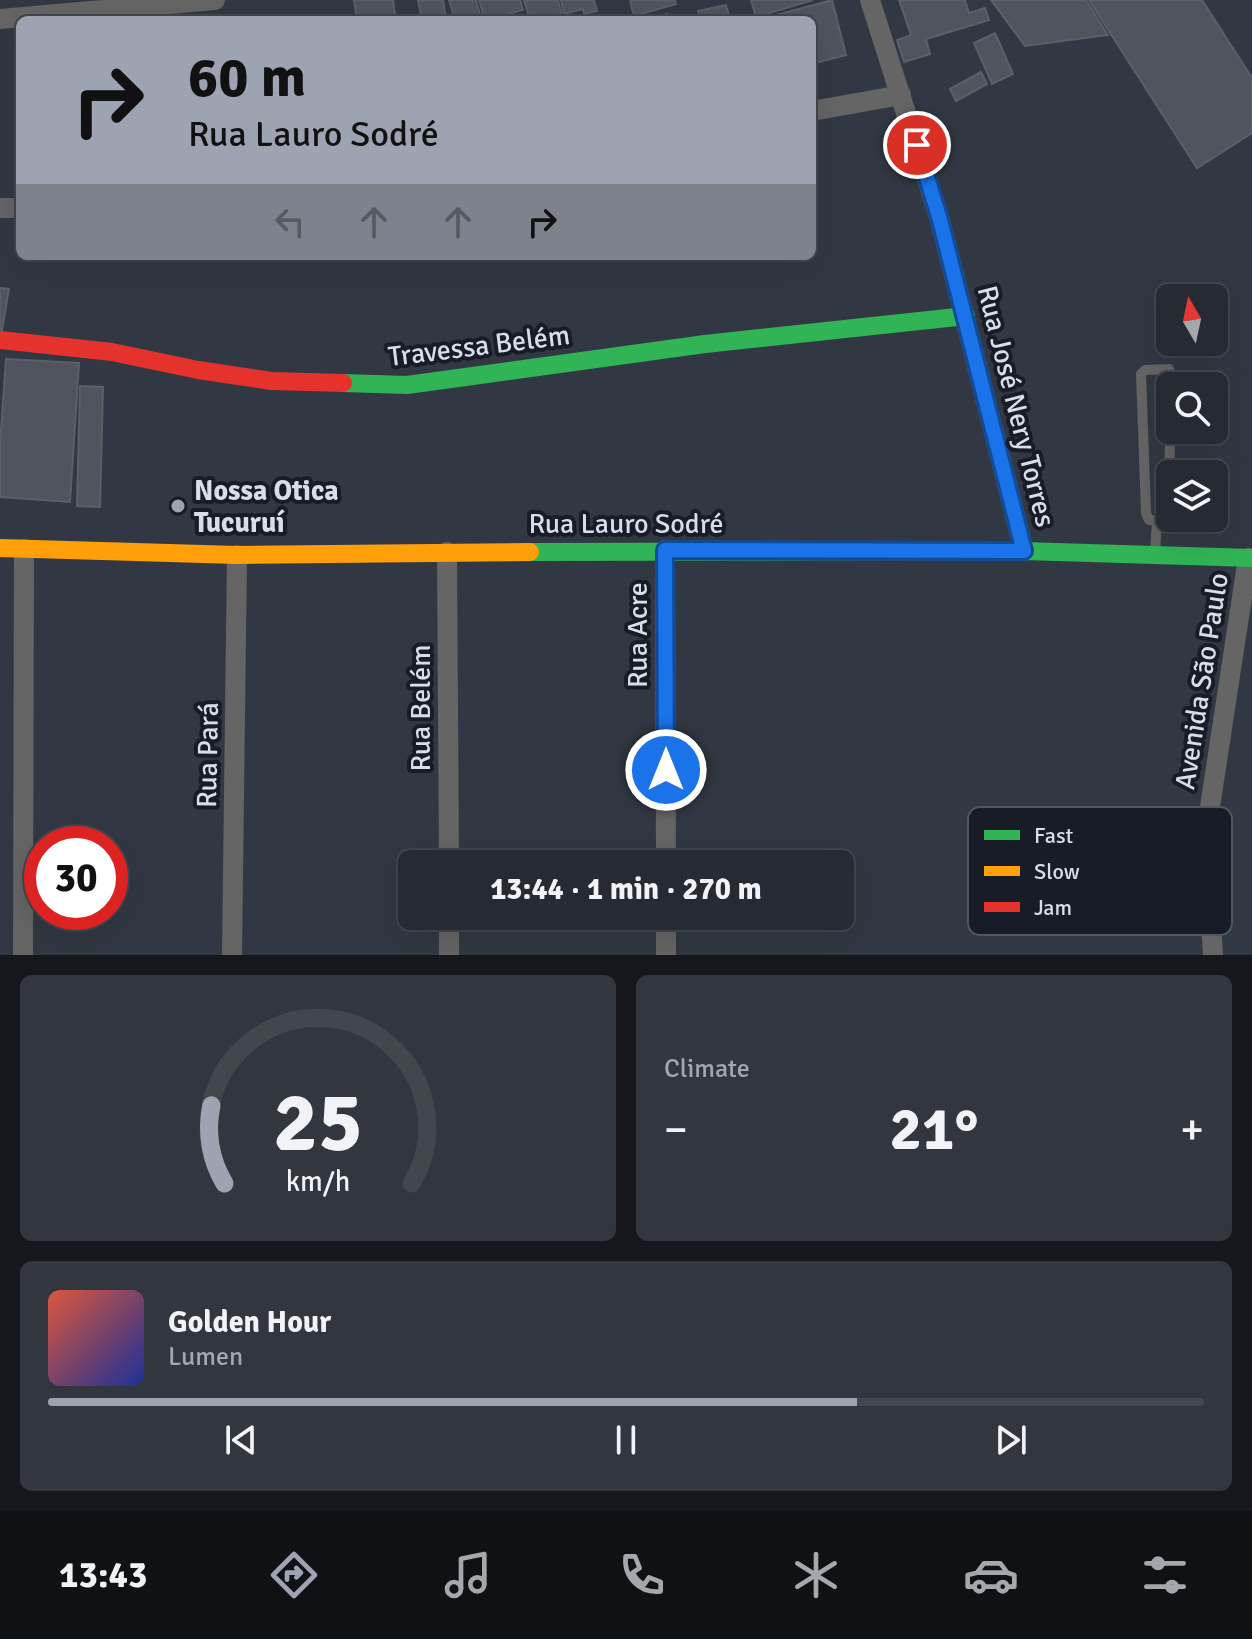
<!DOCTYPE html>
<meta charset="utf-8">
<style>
body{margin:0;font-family:Signika,sans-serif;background:#32363e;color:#f1f3f6;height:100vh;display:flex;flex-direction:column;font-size:30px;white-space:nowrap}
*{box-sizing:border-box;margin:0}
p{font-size:26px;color:#a4a7ac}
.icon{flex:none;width:44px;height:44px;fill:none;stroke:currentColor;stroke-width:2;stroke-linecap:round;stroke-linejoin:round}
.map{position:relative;height:955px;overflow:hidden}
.side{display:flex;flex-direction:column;gap:20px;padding:20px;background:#15171c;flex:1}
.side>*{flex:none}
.banner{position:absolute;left:16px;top:16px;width:800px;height:244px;border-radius:12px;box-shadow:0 8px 32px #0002,0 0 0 2px #42464d;background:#9da3b0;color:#111;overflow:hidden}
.needle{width:52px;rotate:351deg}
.controls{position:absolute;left:1156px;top:284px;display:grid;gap:16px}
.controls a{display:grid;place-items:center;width:72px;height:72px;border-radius:12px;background:#262a32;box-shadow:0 8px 32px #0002,0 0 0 2px #42464d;font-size:40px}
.speed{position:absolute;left:24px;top:826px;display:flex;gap:16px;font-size:40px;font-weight:700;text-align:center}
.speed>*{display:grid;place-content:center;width:104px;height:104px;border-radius:50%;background:#262a32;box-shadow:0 8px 32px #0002,0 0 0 2px #42464d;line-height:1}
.speed .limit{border:12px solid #d22;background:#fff;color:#111}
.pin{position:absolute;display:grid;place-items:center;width:68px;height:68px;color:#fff;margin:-34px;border:4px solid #fff;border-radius:50%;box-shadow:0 2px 8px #0007}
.me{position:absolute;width:88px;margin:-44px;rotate:0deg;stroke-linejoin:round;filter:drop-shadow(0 0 6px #0008)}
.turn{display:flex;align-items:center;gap:28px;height:168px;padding:0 40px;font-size:36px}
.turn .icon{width:104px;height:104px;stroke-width:2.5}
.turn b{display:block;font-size:56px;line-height:68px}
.lanes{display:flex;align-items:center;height:76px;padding:0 40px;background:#0003;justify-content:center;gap:40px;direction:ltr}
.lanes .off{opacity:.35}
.big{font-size:60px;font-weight:700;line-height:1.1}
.side .card{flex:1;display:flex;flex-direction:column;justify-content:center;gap:12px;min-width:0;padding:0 28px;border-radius:12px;background:#32363e}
.side .dial{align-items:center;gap:0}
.dial svg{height:208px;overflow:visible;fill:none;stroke:#42464d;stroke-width:7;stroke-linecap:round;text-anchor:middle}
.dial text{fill:#f1f3f6;stroke:none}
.song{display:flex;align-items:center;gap:24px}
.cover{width:96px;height:96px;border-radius:12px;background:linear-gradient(135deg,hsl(10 70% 55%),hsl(230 70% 35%))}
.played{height:8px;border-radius:4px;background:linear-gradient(90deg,#9da3b0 70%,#42464d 70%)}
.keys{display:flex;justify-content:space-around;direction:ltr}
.heat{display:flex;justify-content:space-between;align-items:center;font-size:44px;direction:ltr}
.side .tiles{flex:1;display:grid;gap:20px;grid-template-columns:1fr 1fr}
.card:last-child{grid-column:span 2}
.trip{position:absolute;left:398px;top:850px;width:456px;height:80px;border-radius:12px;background:#262a32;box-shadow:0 8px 32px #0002,0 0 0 2px #42464d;font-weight:700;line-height:80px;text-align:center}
.tabs{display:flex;height:128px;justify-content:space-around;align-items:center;background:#0f1114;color:#a4a7ac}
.tabs .icon{width:56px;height:56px}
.tabs .current{color:#9da3b0}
.tabs b{font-size:36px;color:#f1f3f6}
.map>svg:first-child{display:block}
.building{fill:#4f545d;stroke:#5a5f68;stroke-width:2}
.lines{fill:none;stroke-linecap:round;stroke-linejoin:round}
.lane{stroke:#666565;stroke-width:10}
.street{stroke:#666565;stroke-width:20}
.fast{stroke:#30b455;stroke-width:18}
.slow{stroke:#ff9f0a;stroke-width:18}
.jam{stroke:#e5322d;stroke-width:18}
.route-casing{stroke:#114b97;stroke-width:20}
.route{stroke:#1a73e8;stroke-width:14}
.poi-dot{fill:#9da3b0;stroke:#181c26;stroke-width:3}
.labels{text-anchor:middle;stroke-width:8;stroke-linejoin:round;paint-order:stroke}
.street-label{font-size:28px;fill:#d7ddeb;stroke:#181c26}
.poi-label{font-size:28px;font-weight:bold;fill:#d7ddeb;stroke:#181c26;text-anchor:start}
.key{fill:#181c26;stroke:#515661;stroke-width:2}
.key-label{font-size:22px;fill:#d7ddeb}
</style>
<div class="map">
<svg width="1252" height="955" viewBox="0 0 1252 955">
<rect width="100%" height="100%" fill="#323843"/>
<g class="building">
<polygon points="354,0 393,0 396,20 357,20"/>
<polygon points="418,0 443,0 446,18 422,20"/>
<polygon points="449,0 476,0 481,18 455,20"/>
<polygon points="479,0 520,0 523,10 485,20"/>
<polygon points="524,0 558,0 562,16 547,20 530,20"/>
<polygon points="561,0 594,0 597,11 584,14 583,9 564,14"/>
<polygon points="630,0 675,0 676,4 634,16"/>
<polygon points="751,0 813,0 756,17"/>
<polygon points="832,0 846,55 812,64 812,20 757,20"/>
<polygon points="899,0 965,0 969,13 985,8 989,20 926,39 930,54 904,62 897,40 911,35"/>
<polygon points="991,0 1086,0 1108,35 1025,46"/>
<polygon points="1089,0 1202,0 1252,78 1252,133 1197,168"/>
<polygon points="726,5 730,20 700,20 698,11"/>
<polygon points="667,14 668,20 648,20 648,19"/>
<polygon points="995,33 1013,74 992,84 974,43"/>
<polygon points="981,72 987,84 956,101 950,89"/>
<polygon points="0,288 9,289 2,330 0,330"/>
<polygon points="6,359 79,363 70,502 0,497 0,444"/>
<polygon points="80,386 103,387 100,507 77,506"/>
</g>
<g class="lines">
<g class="lane">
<polyline points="1170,430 1169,517 1165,521 1149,520 1146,513 1141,374 1145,370 1169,369 1171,386"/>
<polyline points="1155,553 1157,520"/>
</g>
<g class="street">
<polyline points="870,0 940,220 1024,551"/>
<polyline points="0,19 215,0"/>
<polyline points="812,111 901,95"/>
<polyline points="0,208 20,208"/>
<polyline points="665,550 666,864"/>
<polyline points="447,552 449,864"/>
<polyline points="449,916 449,955"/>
<polyline points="666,916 666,955"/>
<polyline points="23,955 24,549"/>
<polyline points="232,955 237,555"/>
<polyline points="1213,955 1206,833 1248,558"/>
</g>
<g class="fast">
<polyline points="343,383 407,385 705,344 966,316"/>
<polyline points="530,552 1024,551 1252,558"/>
</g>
<polyline class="slow" points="0,548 237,555 530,552"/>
<polyline class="jam" points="0,340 112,352 198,370 272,381 343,383"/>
</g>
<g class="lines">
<defs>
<polyline id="route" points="666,770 665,550 1024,551 940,220 917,145"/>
</defs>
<use href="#route" class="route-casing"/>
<use href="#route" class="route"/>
</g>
<circle class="poi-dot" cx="178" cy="506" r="8"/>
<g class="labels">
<g class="street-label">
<text transform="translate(479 345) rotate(-7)" y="10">Travessa Belém</text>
<text transform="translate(1017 406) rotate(76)" y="10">Rua José Nery Torres</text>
<text x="626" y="533">Rua Lauro Sodré</text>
<text transform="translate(637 635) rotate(-90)" y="10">Rua Acre</text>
<text transform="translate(1201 681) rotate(-81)" y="10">Avenida São Paulo</text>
<text transform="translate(420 708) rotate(-90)" y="10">Rua Belém</text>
<text transform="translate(207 755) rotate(-89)" y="10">Rua Pará</text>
</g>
<g class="poi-label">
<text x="194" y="500">Nossa Otica<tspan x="194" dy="32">Tucuruí</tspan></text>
</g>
</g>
<rect x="968" y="807" width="264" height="128" rx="12" class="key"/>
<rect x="984" y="830" width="36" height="10" fill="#30b455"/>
<rect x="984" y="866" width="36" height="10" fill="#ff9f0a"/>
<rect x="984" y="902" width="36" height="10" fill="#e5322d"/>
<g class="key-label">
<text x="1034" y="843">Fast</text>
<text x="1034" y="879">Slow</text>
<text x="1034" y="915">Jam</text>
</g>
</svg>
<div class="controls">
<a><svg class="needle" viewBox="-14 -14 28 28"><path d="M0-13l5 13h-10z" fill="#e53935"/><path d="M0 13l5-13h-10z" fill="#a4a7ac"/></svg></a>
<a><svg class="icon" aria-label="search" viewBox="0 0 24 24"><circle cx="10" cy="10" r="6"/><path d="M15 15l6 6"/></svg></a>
<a><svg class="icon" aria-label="layers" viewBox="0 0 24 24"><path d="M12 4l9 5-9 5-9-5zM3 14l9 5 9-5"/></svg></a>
</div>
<div class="speed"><div class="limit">30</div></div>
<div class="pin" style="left:917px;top:145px;background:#d93025"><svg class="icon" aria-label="arrive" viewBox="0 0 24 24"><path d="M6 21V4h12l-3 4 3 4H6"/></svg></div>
<svg class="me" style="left:666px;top:770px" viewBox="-20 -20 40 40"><circle r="17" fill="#1a73e8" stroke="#fff" stroke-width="3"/><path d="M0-11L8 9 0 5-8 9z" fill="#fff"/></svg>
<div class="trip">13:44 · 1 min · 270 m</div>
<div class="banner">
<div class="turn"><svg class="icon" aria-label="right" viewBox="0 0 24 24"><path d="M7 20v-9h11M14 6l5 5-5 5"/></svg><div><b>60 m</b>Rua Lauro Sodré</div></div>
<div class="lanes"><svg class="icon off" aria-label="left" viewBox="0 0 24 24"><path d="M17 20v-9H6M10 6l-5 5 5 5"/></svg><svg class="icon off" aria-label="ahead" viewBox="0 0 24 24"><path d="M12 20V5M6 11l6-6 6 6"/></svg><svg class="icon off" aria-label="ahead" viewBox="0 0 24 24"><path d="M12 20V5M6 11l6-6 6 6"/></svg><svg class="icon" aria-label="right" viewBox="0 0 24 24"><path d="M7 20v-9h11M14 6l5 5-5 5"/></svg></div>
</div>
</div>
<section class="side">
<div class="tiles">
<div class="card dial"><svg viewBox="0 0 100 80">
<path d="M14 69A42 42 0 1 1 86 69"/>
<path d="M14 69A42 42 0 0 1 9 39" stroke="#9da3b0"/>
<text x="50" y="56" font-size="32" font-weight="700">25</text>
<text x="50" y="72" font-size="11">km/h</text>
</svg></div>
<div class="card"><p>Climate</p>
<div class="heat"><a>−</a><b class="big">21°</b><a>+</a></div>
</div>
<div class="card">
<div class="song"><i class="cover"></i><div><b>Golden Hour</b><p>Lumen</p></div></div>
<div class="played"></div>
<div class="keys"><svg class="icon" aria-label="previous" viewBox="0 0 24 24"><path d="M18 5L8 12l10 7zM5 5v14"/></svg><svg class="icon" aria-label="pause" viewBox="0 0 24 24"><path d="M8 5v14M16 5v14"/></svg><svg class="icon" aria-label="next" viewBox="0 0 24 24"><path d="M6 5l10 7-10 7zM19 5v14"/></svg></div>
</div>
</div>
</section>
<nav class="tabs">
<b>13:43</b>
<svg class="icon current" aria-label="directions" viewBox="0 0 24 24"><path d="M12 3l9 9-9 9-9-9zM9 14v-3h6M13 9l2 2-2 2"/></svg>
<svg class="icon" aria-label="music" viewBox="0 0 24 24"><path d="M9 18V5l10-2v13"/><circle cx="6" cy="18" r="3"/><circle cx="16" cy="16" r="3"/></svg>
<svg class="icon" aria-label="phone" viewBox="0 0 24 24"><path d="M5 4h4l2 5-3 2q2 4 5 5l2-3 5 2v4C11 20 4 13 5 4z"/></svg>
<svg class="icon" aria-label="climate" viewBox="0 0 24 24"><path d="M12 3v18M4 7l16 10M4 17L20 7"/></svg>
<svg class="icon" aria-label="car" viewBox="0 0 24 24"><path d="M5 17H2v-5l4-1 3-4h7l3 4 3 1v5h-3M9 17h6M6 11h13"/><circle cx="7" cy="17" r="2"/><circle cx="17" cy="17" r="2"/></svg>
<svg class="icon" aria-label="filters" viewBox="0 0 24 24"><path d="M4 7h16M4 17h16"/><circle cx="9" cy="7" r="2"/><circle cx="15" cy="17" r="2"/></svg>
</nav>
